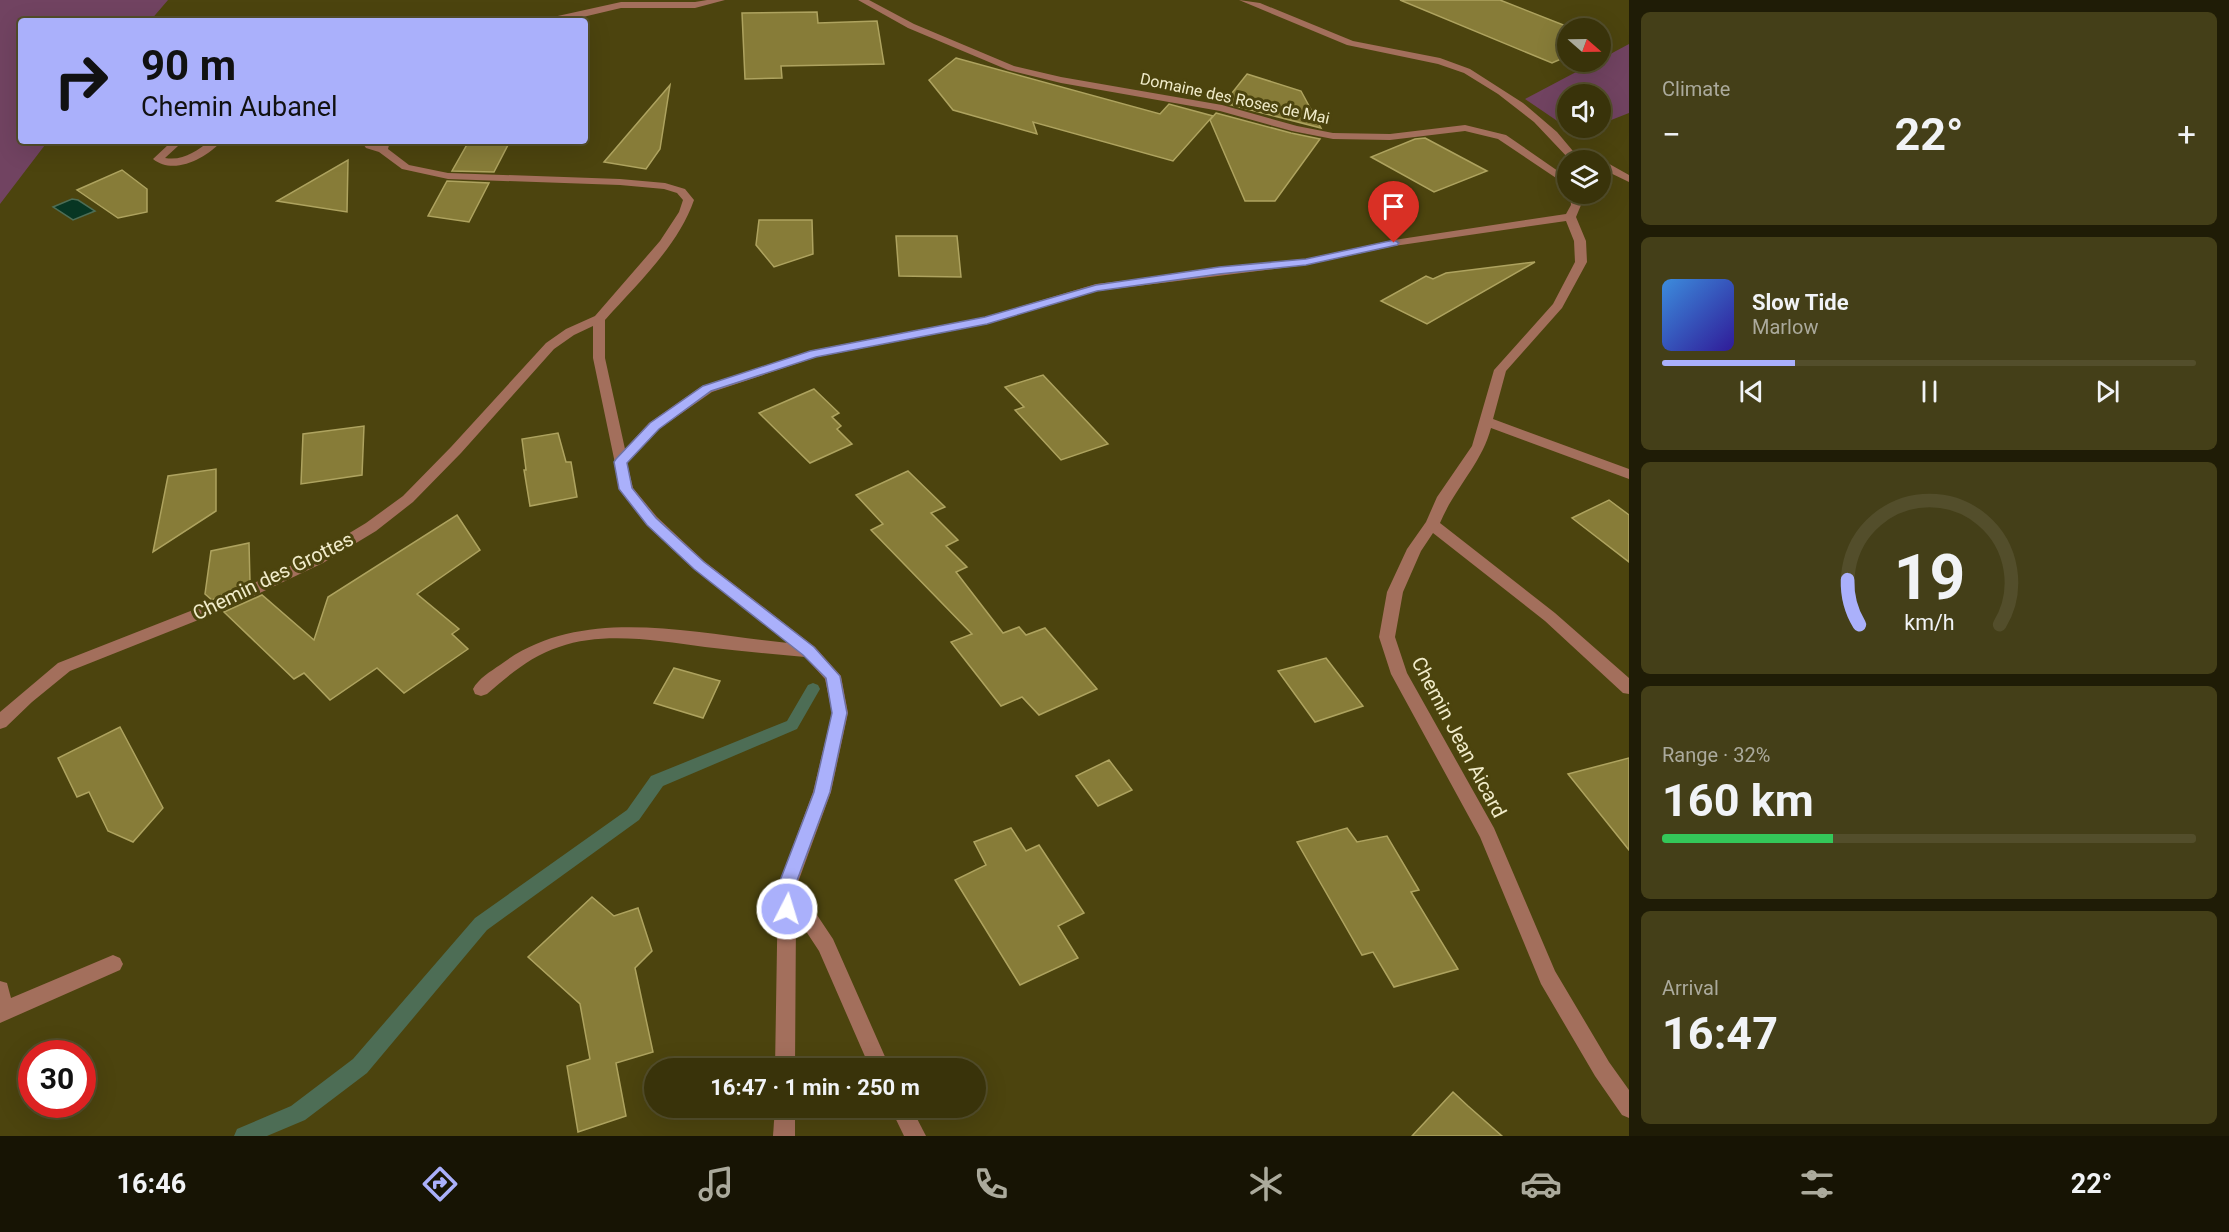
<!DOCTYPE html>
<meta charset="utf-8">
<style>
body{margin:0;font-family:Roboto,sans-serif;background:#443f18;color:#f1f3f6;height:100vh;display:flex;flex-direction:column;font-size:22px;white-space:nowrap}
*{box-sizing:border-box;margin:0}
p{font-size:20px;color:#abaa9c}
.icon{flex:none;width:33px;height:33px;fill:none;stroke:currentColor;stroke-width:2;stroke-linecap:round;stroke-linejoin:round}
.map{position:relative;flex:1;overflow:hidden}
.side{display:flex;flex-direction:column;gap:12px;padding:12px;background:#1f1c06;width:600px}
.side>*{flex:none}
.top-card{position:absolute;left:18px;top:18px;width:570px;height:126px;border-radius:6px;box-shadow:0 6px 24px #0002,0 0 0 2px #534e2b;background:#aab0fb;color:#111;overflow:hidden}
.needle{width:39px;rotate:110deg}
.tools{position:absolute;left:1557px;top:18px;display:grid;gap:12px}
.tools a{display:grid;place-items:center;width:54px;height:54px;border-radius:50%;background:#39330a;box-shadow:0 6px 24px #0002,0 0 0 2px #534e2b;font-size:30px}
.speed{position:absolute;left:18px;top:1040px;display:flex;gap:12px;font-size:30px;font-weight:700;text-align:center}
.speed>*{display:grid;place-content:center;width:78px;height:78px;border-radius:50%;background:#39330a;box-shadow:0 6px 24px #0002,0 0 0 2px #534e2b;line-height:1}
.speed .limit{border:9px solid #d22;background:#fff;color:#111}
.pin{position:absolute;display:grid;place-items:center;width:51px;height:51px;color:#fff;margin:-62px -26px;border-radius:50% 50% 50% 0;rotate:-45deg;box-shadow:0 0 6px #0007}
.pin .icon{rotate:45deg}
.me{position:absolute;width:66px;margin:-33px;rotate:5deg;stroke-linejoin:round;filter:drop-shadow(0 0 4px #0008)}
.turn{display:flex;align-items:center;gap:21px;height:126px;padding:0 24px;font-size:27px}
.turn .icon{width:78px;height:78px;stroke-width:2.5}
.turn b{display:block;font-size:42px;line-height:51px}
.big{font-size:45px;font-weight:700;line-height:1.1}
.side .widget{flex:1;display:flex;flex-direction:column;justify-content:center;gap:9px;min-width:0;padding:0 21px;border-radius:9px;background:#443f18}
.side .dial{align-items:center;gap:0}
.dial svg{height:156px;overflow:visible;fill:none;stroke:#534e2b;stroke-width:7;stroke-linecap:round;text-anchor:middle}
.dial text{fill:#f1f3f6;stroke:none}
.song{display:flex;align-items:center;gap:18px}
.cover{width:72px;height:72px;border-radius:9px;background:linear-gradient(135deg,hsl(210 70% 55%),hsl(250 70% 35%))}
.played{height:6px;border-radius:3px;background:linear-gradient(90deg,#aab0fb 25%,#534e2b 25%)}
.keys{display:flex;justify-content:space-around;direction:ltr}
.heat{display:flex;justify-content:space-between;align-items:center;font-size:33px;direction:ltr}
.charge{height:9px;border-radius:4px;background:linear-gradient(90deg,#34c759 32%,#534e2b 0)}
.trip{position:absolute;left:644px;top:1058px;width:342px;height:60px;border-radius:30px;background:#39330a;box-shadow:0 6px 24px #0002,0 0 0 2px #534e2b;font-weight:700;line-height:60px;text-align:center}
.tab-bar{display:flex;height:96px;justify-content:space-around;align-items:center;background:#171404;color:#abaa9c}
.tab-bar .icon{width:42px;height:42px}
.tab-bar .selected{color:#aab0fb}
.tab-bar b{font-size:27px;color:#f1f3f6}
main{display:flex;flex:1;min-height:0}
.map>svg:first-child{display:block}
.green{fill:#714361}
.water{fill:#073623;stroke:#4d6d55;stroke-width:1.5}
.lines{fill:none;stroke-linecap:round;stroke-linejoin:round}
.stream{fill:#4d6d55;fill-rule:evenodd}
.building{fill:#877c38;stroke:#aea35f;stroke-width:1.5}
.minor{fill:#a36f5c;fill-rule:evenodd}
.route{fill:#aab0fb;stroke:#6e72a3;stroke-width:1.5}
.labels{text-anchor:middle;stroke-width:6;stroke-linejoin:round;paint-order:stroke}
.far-street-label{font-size:16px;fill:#f1ecca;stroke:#4c440e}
.street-label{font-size:20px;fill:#f1ecca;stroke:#4c440e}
</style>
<main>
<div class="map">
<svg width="1629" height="1136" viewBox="0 0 1629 1136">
<rect width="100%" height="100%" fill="#4c440e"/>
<g class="green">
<polygon points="0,0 168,0 150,21 21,21 21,141 48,141 0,204"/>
<polygon points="1629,44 1629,113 1601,124 1600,94 1568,94 1568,128 1591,128 1575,133 1525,99 1595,62 1600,62 1601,59"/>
</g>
<polygon class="water" points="72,199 78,200 95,211 73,220 53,207"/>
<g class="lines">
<polygon class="stream" points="813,683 818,685 820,689 797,729 663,786 639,820 487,930 367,1073 305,1120 267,1136 234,1136 237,1129 291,1106 353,1059 475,918 627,810 651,776 787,721 808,685"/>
</g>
<g class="building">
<polygon points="1400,0 1500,0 1571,28 1568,28 1568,56 1552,63"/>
<polygon points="817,12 818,23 877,21 884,64 781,66 782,78 745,79 742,13"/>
<polygon points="956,58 1160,114 1169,104 1213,116 1173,161 1033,122 1037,134 953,110 929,80"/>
<polygon points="1247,74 1301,91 1321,128 1224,103"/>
<polygon points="670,85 660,149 646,169 604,162"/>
<polygon points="1216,113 1291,133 1320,139 1275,201 1245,201 1210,120"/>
<polygon points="1425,138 1487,171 1434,192 1371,157 1415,139"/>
<polygon points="469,141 510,141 494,172 452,171"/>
<polygon points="348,160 347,212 277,201"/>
<polygon points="122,170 147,189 147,212 118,218 77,190"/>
<polygon points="447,181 489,183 469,222 428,216"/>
<polygon points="759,220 812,220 813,254 774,267 756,245"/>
<polygon points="896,236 957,236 961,277 899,276"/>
<polygon points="1535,262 1427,324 1381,301 1426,276 1433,279 1446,273"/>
<polygon points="1043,375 1108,444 1061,460 1015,410 1024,407 1005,387"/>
<polygon points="814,389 839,413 832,417 841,426 837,429 852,444 810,463 759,413"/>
<polygon points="364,426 362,475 301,484 303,434"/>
<polygon points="558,433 566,462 571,462 577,497 530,506 524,470 526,470 522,439"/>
<polygon points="216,469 216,511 153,552 168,476"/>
<polygon points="908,471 945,507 931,513 958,540 946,546 967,567 956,572 1003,633 1019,627 1026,635 1045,628 1097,689 1039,715 1022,697 1001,706 951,642 972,634 871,530 883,524 856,495"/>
<polygon points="1609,500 1629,515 1629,562 1572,518"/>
<polygon points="457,515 480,550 417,594 459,629 452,634 468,649 404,693 377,668 330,700 304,673 294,679 224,612 262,595 314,640 328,597"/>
<polygon points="249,543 250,582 212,600 205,594 211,551"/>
<polygon points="1326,658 1363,706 1315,722 1278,671"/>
<polygon points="674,668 720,681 703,718 654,703"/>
<polygon points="120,727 163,808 133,842 108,831 89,792 77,797 58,758"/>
<polygon points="1629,758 1629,850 1568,774"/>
<polygon points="1109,760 1132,790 1098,806 1076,776"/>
<polygon points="1011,828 1026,851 1039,845 1084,913 1058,926 1078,958 1020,985 955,880 986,865 974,842"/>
<polygon points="1347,828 1357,842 1387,836 1419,890 1411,892 1458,969 1394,987 1373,952 1362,955 1297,842"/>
<polygon points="592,897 614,916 638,908 652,951 635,968 653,1052 616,1063 626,1116 578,1132 567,1066 590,1059 580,1004 528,957"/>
<polygon points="1453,1092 1468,1106 1502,1136 1412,1136"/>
</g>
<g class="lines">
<g class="minor">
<polygon points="707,0 725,0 695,8 621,8 566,21 535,21 621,2 695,2"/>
<polygon points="858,0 869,0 914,24 1014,66 1061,77 1222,105 1297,126 1333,133 1390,134 1465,125 1506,135 1568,178 1568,186 1498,139 1465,131 1390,140 1333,139 1292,131 1220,111 1061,83 1008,70 908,28"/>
<polygon points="1239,0 1260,3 1353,41 1440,58 1470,69 1523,103 1557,132 1578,157 1588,160 1570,160 1534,122 1498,94 1464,73 1438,64 1347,45"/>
<path d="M210 141H222C206 158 174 176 153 159L169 144 178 146 165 158C184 161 196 151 210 141Z"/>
<path d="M361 141H371L379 145 380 141H390L388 149 409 165 448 173 620 179 665 183 685 189 694 200C678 246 637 284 605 320V358L625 449 649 423 702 386 814 350 985 317 1096 284 1306 259 1394 240 1566 214 1571 205 1570 194H1580L1581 205 1576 217 1586 241 1587 262 1562 308 1506 371 1493 419 1629 469V479L1491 428C1482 463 1454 489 1440 523L1555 613 1629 678V694L1623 693 1545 621 1433 533 1421 551 1403 592 1395 637 1407 673 1494 828 1555 971 1609 1062 1629 1090V1118L1622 1115 1595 1076 1541 984 1480 837 1391 674 1379 637 1387 592 1407 549 1426 522 1437 497 1472 446 1494 370 1553 304 1575 262 1574 241 1566 221 1394 246 1306 265 1097 291 987 324 817 357 712 392 659 429 627 463 633 488 657 517 704 561 815 647 841 676 848 713 831 792 797 885 833 939 890 1068H870L819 951 796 916 795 1068H775L778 886 813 792 832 713 825 679 805 657C771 654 738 651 705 647 658 641 605 631 559 647 531 656 509 675 487 694L481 696 475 694 473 689C478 679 491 671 500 665 581 603 693 634 788 643L694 569 647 525 621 492 593 358V326L574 335 554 349 461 453 413 502 376 531 323 563 226 609 70 671 32 702 6 727 0 729V712L58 663 216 601 313 555 366 523 403 496 451 447 546 343 566 329 595 316 660 241 679 212 683 200 677 193 664 189 620 185 448 179 402 169 379 152 366 148Z"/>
<polygon points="1597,160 1604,161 1629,175 1629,182 1600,168 1600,160"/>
<polygon points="113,955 120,958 123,964 120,970 0,1023 0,981 7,983 11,998"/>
<polygon points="775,1107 795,1107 795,1136 773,1136"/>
<polygon points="890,1107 911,1107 926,1136 904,1136"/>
</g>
</g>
<polygon class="route" points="1394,240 1399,243 1397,245 1306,265 1219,274 1097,291 987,324 816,357 711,391 659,429 627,463 632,488 656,518 704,562 814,647 840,676 847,713 830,792 795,886 795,909 793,915 787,917 781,915 778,909 778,886 814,792 832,713 826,678 803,655 694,569 647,525 619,489 614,462 616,459 650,423 703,386 810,351 985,317 1096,285 1219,267 1306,259"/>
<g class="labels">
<g class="far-street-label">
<text transform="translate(1235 98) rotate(12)" y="6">Domaine des Roses de Mai</text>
</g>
<g class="street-label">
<text transform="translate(273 576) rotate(-26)" y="7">Chemin des Grottes</text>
<text transform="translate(1459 737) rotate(62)" y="7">Chemin Jean Aicard</text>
</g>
</g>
</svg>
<div class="tools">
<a><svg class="needle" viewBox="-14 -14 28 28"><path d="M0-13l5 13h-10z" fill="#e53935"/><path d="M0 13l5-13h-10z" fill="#abaa9c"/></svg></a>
<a><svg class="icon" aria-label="sound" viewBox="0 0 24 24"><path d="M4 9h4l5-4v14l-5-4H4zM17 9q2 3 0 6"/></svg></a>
<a><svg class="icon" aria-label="layers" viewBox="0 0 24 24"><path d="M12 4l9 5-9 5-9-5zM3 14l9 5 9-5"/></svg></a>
</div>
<div class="speed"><div class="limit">30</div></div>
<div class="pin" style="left:1394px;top:243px;background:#d93025"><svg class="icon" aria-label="arrive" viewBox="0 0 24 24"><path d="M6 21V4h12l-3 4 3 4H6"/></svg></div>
<svg class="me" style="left:787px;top:909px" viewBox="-20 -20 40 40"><circle r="17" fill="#aab0fb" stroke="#fff" stroke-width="3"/><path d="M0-11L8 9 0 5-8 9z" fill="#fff"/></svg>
<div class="trip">16:47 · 1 min · 250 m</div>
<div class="top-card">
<div class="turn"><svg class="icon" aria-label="right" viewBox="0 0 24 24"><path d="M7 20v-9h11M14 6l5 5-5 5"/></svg><div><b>90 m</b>Chemin Aubanel</div></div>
</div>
</div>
<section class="side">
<div class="widget"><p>Climate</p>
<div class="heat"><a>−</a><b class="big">22°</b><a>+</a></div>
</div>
<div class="widget">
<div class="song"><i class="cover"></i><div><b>Slow Tide</b><p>Marlow</p></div></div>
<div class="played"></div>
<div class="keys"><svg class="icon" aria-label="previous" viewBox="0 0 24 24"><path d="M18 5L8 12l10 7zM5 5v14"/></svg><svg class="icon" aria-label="pause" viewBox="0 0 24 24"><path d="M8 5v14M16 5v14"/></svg><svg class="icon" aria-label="next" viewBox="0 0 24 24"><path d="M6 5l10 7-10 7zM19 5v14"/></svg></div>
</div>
<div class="widget dial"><svg viewBox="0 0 100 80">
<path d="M14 69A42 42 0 1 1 86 69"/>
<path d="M14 69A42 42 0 0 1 8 46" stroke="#aab0fb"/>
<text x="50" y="56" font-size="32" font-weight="700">19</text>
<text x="50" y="72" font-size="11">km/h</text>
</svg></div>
<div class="widget"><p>Range · 32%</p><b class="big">160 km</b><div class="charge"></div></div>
<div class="widget"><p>Arrival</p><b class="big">16:47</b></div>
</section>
</main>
<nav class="tab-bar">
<b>16:46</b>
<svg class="icon selected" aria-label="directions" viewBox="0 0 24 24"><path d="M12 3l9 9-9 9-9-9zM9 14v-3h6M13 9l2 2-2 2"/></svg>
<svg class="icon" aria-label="music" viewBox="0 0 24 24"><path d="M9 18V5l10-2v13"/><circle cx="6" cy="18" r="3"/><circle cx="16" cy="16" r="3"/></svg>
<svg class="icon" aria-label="phone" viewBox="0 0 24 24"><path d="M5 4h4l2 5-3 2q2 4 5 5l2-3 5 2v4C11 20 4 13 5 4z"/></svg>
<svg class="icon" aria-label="climate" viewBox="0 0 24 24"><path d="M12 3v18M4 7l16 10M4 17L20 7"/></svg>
<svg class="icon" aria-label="car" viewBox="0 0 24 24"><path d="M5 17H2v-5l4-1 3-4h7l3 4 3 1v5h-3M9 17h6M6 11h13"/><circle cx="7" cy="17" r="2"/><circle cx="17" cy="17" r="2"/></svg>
<svg class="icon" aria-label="filters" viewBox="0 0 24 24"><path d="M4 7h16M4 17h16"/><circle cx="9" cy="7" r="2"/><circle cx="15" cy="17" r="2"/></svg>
<b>22°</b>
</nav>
